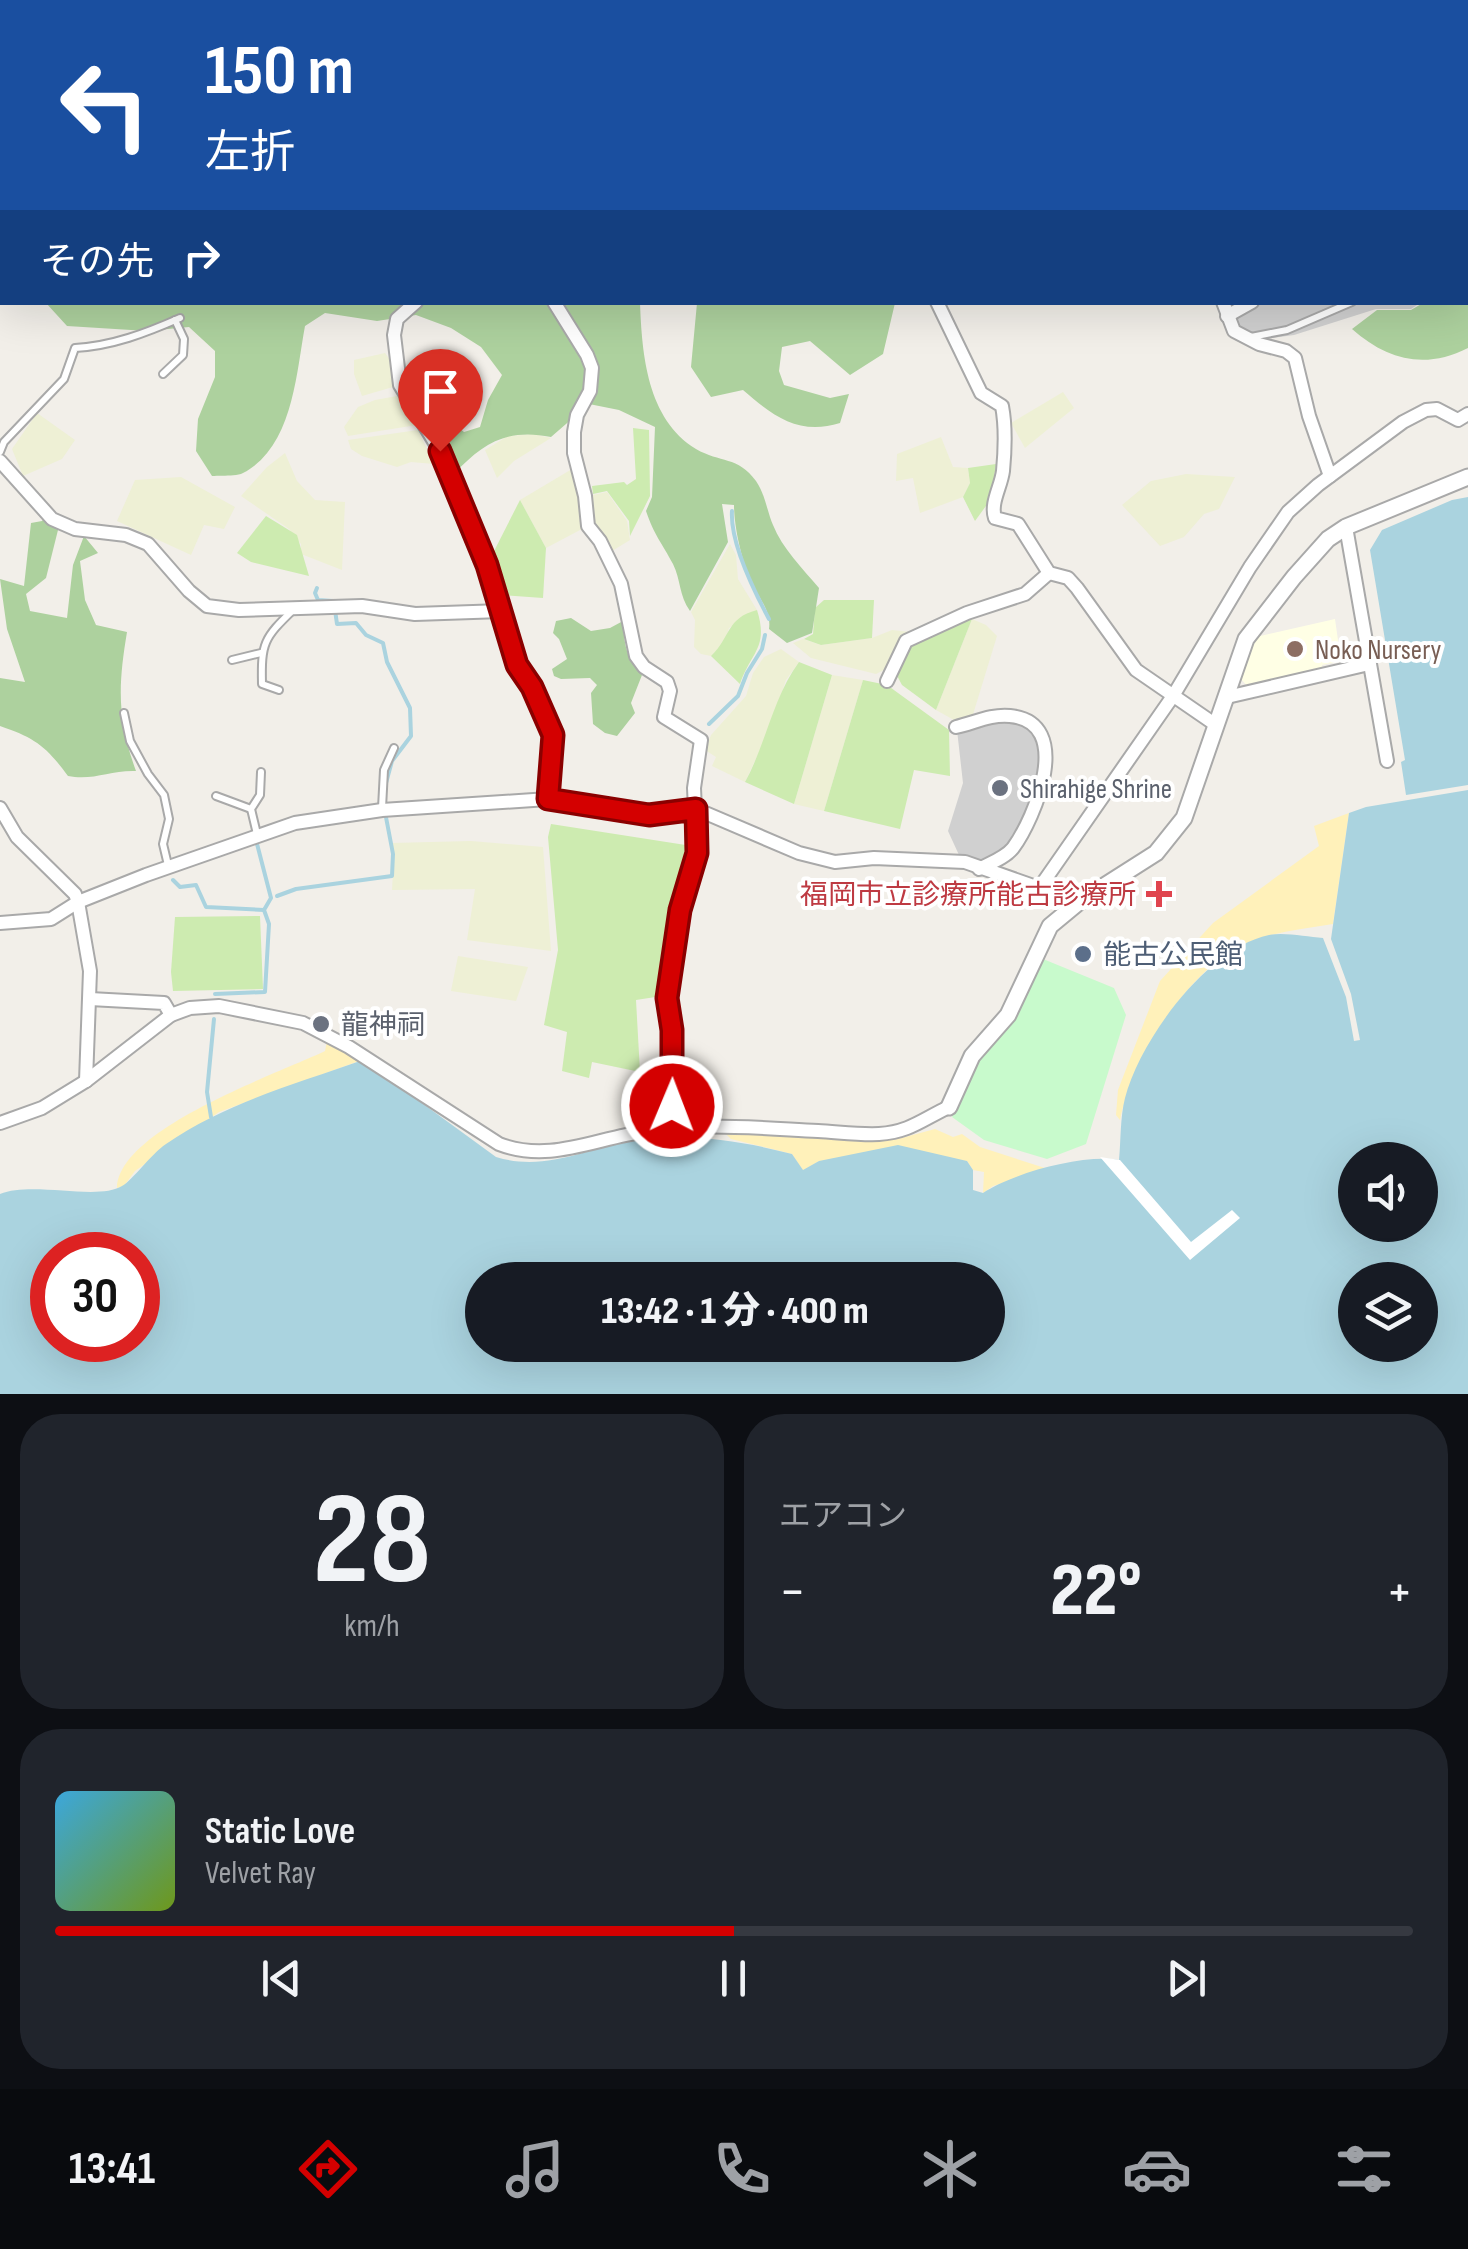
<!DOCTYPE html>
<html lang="ja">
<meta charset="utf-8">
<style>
body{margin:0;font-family:"Sofia Sans Condensed","Noto Sans JP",sans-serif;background:#20242c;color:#f1f3f6;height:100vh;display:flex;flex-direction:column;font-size:38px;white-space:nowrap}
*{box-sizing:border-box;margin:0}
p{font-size:32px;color:#9ea1a6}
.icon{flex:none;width:55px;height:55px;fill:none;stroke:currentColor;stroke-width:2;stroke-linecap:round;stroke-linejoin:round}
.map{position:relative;height:1394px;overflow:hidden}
.sheet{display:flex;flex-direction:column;gap:20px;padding:20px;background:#0d0f14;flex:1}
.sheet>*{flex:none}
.guide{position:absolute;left:0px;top:0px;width:1470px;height:305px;box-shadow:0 10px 40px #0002;background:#1a4fa0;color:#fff;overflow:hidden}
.controls{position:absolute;left:1338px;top:1142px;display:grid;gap:20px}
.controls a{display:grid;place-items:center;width:100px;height:100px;border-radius:50%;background:#171b24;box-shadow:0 10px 40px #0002;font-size:50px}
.speed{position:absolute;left:30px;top:1232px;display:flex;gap:20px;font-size:50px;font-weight:700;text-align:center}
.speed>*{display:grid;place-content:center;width:130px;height:130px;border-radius:50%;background:#171b24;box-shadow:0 10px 40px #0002;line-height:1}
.speed .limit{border:15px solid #d22;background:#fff;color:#111}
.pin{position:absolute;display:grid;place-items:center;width:85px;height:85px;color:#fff;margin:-102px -42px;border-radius:50% 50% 50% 0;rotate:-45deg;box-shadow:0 0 10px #0007}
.pin .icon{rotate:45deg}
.me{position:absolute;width:110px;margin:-55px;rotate:1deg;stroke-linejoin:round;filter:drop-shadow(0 0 8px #0008)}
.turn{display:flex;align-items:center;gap:35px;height:210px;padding:0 40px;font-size:45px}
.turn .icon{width:130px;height:130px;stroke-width:2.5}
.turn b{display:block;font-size:70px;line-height:85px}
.then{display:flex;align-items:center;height:95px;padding:0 40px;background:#0003;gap:20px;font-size:38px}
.big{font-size:75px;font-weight:800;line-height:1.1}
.sheet .widget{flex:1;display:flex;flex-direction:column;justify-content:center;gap:15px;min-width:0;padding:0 35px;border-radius:40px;background:#20242c}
.sheet .dial{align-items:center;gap:0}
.dial b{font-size:130px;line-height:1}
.song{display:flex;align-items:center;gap:30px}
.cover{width:120px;height:120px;border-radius:15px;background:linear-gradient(135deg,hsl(200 70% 55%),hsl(80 70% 35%))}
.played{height:10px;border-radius:5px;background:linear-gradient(90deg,#d40000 50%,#363941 50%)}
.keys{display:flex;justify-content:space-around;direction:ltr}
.heat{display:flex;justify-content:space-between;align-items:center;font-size:55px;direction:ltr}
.sheet .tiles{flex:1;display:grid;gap:20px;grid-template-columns:1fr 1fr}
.widget:last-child{grid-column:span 2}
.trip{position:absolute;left:465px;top:1262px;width:540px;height:100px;border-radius:50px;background:#171b24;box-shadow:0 10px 40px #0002;font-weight:800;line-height:100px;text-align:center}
.dock{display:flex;height:160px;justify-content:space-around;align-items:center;background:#090b0e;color:#9ea1a6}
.dock .icon{width:70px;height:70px}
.dock .on{color:#d40000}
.dock b{font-size:45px;color:#f1f3f6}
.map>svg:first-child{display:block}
.education{fill:#ffffe5}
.religious{fill:#d0d0d0}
.farmland{fill:#eef0d5}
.grass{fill:#cdebb0}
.forest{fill:#add19e}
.sand{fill:#fff1ba}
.park{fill:#c8facc}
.water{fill:#aad3df;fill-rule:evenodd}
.pier{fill:#fff}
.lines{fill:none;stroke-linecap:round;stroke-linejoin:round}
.stream{stroke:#aad3df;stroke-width:4}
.service-casing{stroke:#a9a9a9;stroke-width:10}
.minor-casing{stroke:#a9a9a9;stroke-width:16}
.tertiary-casing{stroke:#a9a9a9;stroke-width:19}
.service{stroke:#fff;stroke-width:6}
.minor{stroke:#fff;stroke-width:12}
.tertiary{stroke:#fff;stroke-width:15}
.route-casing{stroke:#8a0000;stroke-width:25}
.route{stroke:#d40000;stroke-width:18}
.education-dot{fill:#8d6e63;stroke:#fff;stroke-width:4}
.worship-dot{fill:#6b7280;stroke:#fff;stroke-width:4}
.health-dot{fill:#e0444e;stroke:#fff;stroke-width:4}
.service-dot{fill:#5c6f8a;stroke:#fff;stroke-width:4}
.labels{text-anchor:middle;stroke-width:8;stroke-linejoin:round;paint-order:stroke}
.education-label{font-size:28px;fill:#785e54;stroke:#fff;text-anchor:start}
.worship-label{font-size:28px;fill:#5b616d;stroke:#fff;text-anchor:start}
.health-label{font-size:28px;fill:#be3a42;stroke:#fff;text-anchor:end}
.service-label{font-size:28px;fill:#4e5e75;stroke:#fff;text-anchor:start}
</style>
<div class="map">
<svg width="1468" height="1394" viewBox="0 0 1468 1394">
<rect width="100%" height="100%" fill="#f2efe9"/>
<polygon class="education" points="1335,619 1341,661 1322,665 1323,670 1249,688 1241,679 1256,637"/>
<g class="religious">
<polygon points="1262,303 1420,303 1411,309 1376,309 1294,335 1258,340 1235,324 1238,314"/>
<polygon points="1012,718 1030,727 1041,744 1038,794 1010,847 984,862 959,855 948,831 963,783 957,730"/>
</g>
<g class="farmland">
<polygon points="385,353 391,361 393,387 362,396 354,374 354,360"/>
<polygon points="1063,392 1074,408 1025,448 1011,423"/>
<polygon points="397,396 417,425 348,436 344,427 358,407 375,400"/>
<polygon points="37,413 75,440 62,459 23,476 12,449"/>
<polygon points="418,430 434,464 411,462 397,467 362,456 351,449 348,440"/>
<polygon points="534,434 551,438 514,461 497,478 485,450 508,436"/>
<polygon points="941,437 953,467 968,468 970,483 963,497 920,513 913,478 896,481 897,454"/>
<polygon points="285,453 297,481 315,500 345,502 342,570 301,554 301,544 289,529 241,496 267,467"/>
<polygon points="572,469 579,496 582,529 546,548 520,500"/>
<polygon points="1186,474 1235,477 1219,509 1204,514 1184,537 1160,546 1122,505 1151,481"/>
<polygon points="181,477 235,507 224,529 204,525 191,555 117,521 135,480"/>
<polygon points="607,492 627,521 630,540 612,551 593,527 590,514 593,495"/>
<polygon points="730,544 736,555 738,579 757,610 729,628 724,643 711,656 701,654 694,647 695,620 691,612"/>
<polygon points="972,619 986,625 997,636 971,721 954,720 936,710"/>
<polygon points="892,630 910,632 899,641 884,670 876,674 811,658 793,643 803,639 821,645 872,638"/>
<polygon points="781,649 799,662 786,680 768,733 745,782 712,766 716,757 705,750 711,735 746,696 753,673 764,657"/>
<polygon points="832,675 863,680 824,811 794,804"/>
<polygon points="471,841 543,847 551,951 467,940 475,889 392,890 394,854 391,843"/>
<polygon points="458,956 528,967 516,1001 451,991"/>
</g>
<g class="grass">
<polygon points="633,428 649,430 650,496 630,536 629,521 607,491 593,494 592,486 624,482 627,485 636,479"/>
<polygon points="996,464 991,499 975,521 963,497 970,483 968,468"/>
<polygon points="520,500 546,548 543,598 502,595 489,561"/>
<polygon points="266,516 297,535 309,576 251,562 237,553"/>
<polygon points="824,600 874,600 872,638 821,645 804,639 813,634 815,608"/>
<path d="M757 610C769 648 751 652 740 684L711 656C731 637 726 618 757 610Z"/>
<polygon points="972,619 936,710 902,685 895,672 908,645"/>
<path d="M799 662 832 675 794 804 745 782C766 744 773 697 799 662Z"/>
<polygon points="863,680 887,685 949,730 950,776 914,770 900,829 824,811"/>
<polygon points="551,824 692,846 692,859 662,996 636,1000 640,1072 592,1062 589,1078 562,1071 567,1032 544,1025 558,950 548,837"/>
<polygon points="260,916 263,989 173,991 171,972 175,917"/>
</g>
<g class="forest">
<polygon points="0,0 694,0 2,2 2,254"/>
<path d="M1468 289V348C1425 370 1387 360 1352 329L1377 310H1411L1423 303 1468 302Z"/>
<path d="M46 303H640C642 354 647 419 696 449 720 463 738 456 756 481 765 494 767 511 773 525 782 548 803 569 819 588L812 633 787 643 769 629C772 609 755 594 748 576 741 555 734 527 734 505L722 504 728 542 690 611C679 596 681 580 673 564 662 543 654 535 646 511L652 497 655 427 619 410 589 404 551 437C508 428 483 443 454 474L448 449 437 433 453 423 464 432 480 427 488 400 502 375 481 347 451 328 416 315 377 321 325 313 305 326C296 374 293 447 243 473 235 477 221 475 212 476L196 451 198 419 215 377V351L189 327 147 331 67 326Z"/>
<path d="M697 303V302L895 303 883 354 850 375 810 341 782 347 779 371 784 385 830 398 849 394 840 423C799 436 773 416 743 390L711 397 691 367Z"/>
<path d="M46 516 59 526 46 578 26 594 30 611 67 618 73 565 84 536 98 553 80 561 85 600 96 625 127 632C118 686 117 719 136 771 110 770 93 781 68 776 46 746 35 738 0 726V678L25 682 7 629 0 579 24 586 31 523 42 521Z"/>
<path d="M571 618 591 631 610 628 623 621C624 643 626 659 642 675L631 703 635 713 617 736 605 733 593 724 591 693 597 685 590 678 561 679 554 676 552 669 567 659 559 639 553 633 556 621Z"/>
</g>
<g class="sand">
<path d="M1349 813 1333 924C1302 929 1271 932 1242 945 1186 973 1132 1060 1120 1120L1116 1115 1118 1090 1160 981 1213 923 1319 846 1314 826Z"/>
<path d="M327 1041 359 1061 219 1112 135 1171 124 1186 117 1188C118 1129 277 1074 325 1051Z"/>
<polygon points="935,1129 953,1137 962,1134 980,1147 1048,1169 993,1186 983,1193 984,1172 973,1170 967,1161 819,1161 803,1171 792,1154 731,1139 724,1132 894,1140"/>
</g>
<polygon class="park" points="1043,959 1114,988 1126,1015 1086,1144 1047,1159 984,1140 952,1117 976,1062 1014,1020"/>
<g class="water">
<polygon points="1468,497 1468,785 1406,795 1401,762 1405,760 1370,550 1382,530 1452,500"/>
<path d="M1468 790V1394H0V1194C33 1181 98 1201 122 1186 133 1180 151 1154 166 1144 226 1103 295 1084 363 1060L496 1157C545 1172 584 1149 632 1141 683 1132 743 1141 792 1154L803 1170 819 1161 898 1145 967 1161 973 1170V1190L983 1193C1013 1173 1083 1154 1119 1160 1121 1140 1120 1118 1125 1098 1140 1040 1207 948 1269 935 1285 932 1307 937 1323 938L1346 997 1354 1041 1360 1040 1351 994 1331 939 1349 813 1366 807ZM1355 1160H1420V1225H1355ZM52 1255H138V1340H52ZM482 1280H988V1345H482ZM1355 1280H1420V1345H1355Z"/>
</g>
<polygon class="pier" points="1100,1157 1120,1160 1191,1242 1232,1210 1240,1218 1190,1260"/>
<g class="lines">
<g class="stream">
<path d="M732 511C730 541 754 591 769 619"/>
<polyline points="317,588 315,593 318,600 333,601"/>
<polyline points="335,610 337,624 356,623 366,635 383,643 387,662 410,708 411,736 392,761 386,783"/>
<polyline points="709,724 738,696 747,673 762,649 765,635"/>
<polyline points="173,880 180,887 196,885 206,907 264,910"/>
<polyline points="277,896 296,889 392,876 393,854 385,812"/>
<polyline points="215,994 265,992 269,924 264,910 271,898 256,840"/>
<polyline points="211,1117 207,1092 214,1019"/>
</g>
<defs>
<g id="service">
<polyline points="1251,337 1287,330 1352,302"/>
<polyline points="163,374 183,355 184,339 175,320"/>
<path d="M0 452 4 442 64 379 75 348C112 346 146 333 180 318"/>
<polyline points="232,660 261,653"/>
<path d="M279 690 262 684C261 643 264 638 293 610"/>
<polyline points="124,713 130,741 148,774 164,795 169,819 163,844 168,865"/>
<polyline points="216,796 251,809"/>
<polyline points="382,808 384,770 394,748"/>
<polyline points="257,834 251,809 260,795 261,772"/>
</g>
<g id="minor">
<polyline points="779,0 780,2"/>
<polyline points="966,0 968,2"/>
<polyline points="409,2 411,0"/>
<polyline points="924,2 929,0"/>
<polyline points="1258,2 1260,0"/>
<polyline points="416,302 397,319 394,335 400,385 440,451 487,565 517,665 532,687 553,735 548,799"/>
<polyline points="554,302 587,355 592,368 590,391 577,415 574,432 574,453 585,496 588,526 600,541 621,584 636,656 644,667 667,682 670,691 664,717 701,740 694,788 697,853 679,911 667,998 672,1031 670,1130"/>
<path d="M937 302 981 393 1002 406C1006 427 1005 450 1003 471 1001 487 990 503 995 518L1018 524 1049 573 1068 578 1077 588 1136 670 1216 725"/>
<polyline points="1223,302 1234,331 1259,344 1286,351 1295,358 1309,416 1330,476"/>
<polyline points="1227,316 1252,302"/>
<polyline points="0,461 52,519 75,529 126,535 148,544 189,591 207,606 239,610 362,606 415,614 502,611"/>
<polyline points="1346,527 1387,761"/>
<polyline points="887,681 906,641 967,613 1025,594 1049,573"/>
<polyline points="1227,697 1369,664"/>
<path d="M956 727C974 723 991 714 1010 716 1075 722 1035 818 1013 848 1005 858 990 863 979 869"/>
<polyline points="0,808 17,837 75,894 78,902 90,971 86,1081"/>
<polyline points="1040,887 1173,696 1250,567 1288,512 1318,485 1403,422 1426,410 1437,409 1458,420 1468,414"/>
<polyline points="0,923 51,919 78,902 146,875 295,823 382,810 548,799 649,815 696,809 799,853 835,862 874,858 965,862 1079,902"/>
<polyline points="90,999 164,1003 171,1015"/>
<path d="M0 1123 42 1108 86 1081 171 1015 190 1008 219 1006 303 1023 349 1047 499 1144C543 1161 583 1144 626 1135 687 1121 756 1128 818 1131 838 1132 859 1135 879 1134 910 1132 923 1119 949 1107"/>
</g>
<polyline id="tertiary" points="949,1107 972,1056 1008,1015 1050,926 1079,902 1156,853 1184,818 1246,639 1294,577 1328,539 1346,527 1468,477"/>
</defs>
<use href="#service" class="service-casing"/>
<use href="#minor" class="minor-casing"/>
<use href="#tertiary" class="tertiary-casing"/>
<use href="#service" class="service"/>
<use href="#minor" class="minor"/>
<use href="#tertiary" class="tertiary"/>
</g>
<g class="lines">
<defs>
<polyline id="route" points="440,451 487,565 517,665 532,687 553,735 548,799 649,815 696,809 697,853 680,910 667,998 672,1030 672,1106"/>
</defs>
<use href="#route" class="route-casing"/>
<use href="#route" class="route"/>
</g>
<circle class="education-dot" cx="1295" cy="649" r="10"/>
<g class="worship-dot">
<circle cx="1000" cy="788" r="10"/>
<circle cx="321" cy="1024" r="10"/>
</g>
<path class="health-dot" d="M1154 879h10v10h10v10h-10v10h-10v-10h-10v-10h10z"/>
<circle class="service-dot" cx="1083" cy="954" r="10"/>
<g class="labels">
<g class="education-label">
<text x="1315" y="659">Noko Nursery</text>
</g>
<g class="worship-label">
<text x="1020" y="798">Shirahige Shrine</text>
<text x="341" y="1034">龍神祠</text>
</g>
<g class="health-label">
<text x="1136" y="904">福岡市立診療所能古診療所</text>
</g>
<g class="service-label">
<text x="1103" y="964">能古公民館</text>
</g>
</g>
</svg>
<div class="controls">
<a><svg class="icon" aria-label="sound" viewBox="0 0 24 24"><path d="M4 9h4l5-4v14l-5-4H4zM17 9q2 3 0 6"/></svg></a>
<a><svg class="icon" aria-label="layers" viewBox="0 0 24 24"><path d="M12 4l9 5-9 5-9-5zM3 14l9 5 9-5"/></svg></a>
</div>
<div class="speed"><div class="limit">30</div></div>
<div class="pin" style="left:440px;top:451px;background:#d93025"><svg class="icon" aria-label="arrive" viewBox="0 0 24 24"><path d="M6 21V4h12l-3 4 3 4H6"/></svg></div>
<svg class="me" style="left:672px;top:1106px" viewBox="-20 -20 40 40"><circle r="17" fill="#d40000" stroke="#fff" stroke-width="3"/><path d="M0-11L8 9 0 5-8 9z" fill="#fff"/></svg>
<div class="trip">13:42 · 1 分 · 400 m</div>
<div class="guide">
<div class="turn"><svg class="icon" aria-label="left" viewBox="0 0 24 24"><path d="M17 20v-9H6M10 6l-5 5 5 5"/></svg><div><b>150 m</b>左折</div></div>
<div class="then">その先<svg class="icon" aria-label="right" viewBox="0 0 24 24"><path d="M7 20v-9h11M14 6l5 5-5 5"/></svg></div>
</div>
</div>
<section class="sheet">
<div class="tiles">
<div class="widget dial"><b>28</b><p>km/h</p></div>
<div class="widget"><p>エアコン</p>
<div class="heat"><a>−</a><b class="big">22°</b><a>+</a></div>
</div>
<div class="widget">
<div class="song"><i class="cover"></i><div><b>Static Love</b><p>Velvet Ray</p></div></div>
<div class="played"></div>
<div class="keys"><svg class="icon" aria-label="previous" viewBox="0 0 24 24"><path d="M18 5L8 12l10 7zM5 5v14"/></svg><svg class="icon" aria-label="pause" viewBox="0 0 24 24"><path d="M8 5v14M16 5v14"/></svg><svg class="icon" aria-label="next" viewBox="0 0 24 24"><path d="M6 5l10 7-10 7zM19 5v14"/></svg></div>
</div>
</div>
</section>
<nav class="dock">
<b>13:41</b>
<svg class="icon on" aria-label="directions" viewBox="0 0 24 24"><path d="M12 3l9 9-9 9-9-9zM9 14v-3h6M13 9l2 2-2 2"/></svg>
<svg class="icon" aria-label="music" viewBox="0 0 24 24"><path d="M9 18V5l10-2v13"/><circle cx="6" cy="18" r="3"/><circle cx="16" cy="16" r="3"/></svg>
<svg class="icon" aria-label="phone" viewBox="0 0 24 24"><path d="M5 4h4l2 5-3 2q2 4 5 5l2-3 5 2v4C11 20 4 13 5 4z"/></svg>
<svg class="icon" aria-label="climate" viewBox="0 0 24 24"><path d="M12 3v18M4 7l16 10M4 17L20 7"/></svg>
<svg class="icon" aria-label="car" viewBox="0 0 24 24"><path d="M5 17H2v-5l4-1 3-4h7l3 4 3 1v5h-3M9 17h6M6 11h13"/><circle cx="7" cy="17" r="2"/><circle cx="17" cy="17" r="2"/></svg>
<svg class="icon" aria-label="filters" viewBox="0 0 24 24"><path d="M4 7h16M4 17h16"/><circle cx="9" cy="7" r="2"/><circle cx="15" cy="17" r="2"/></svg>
</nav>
